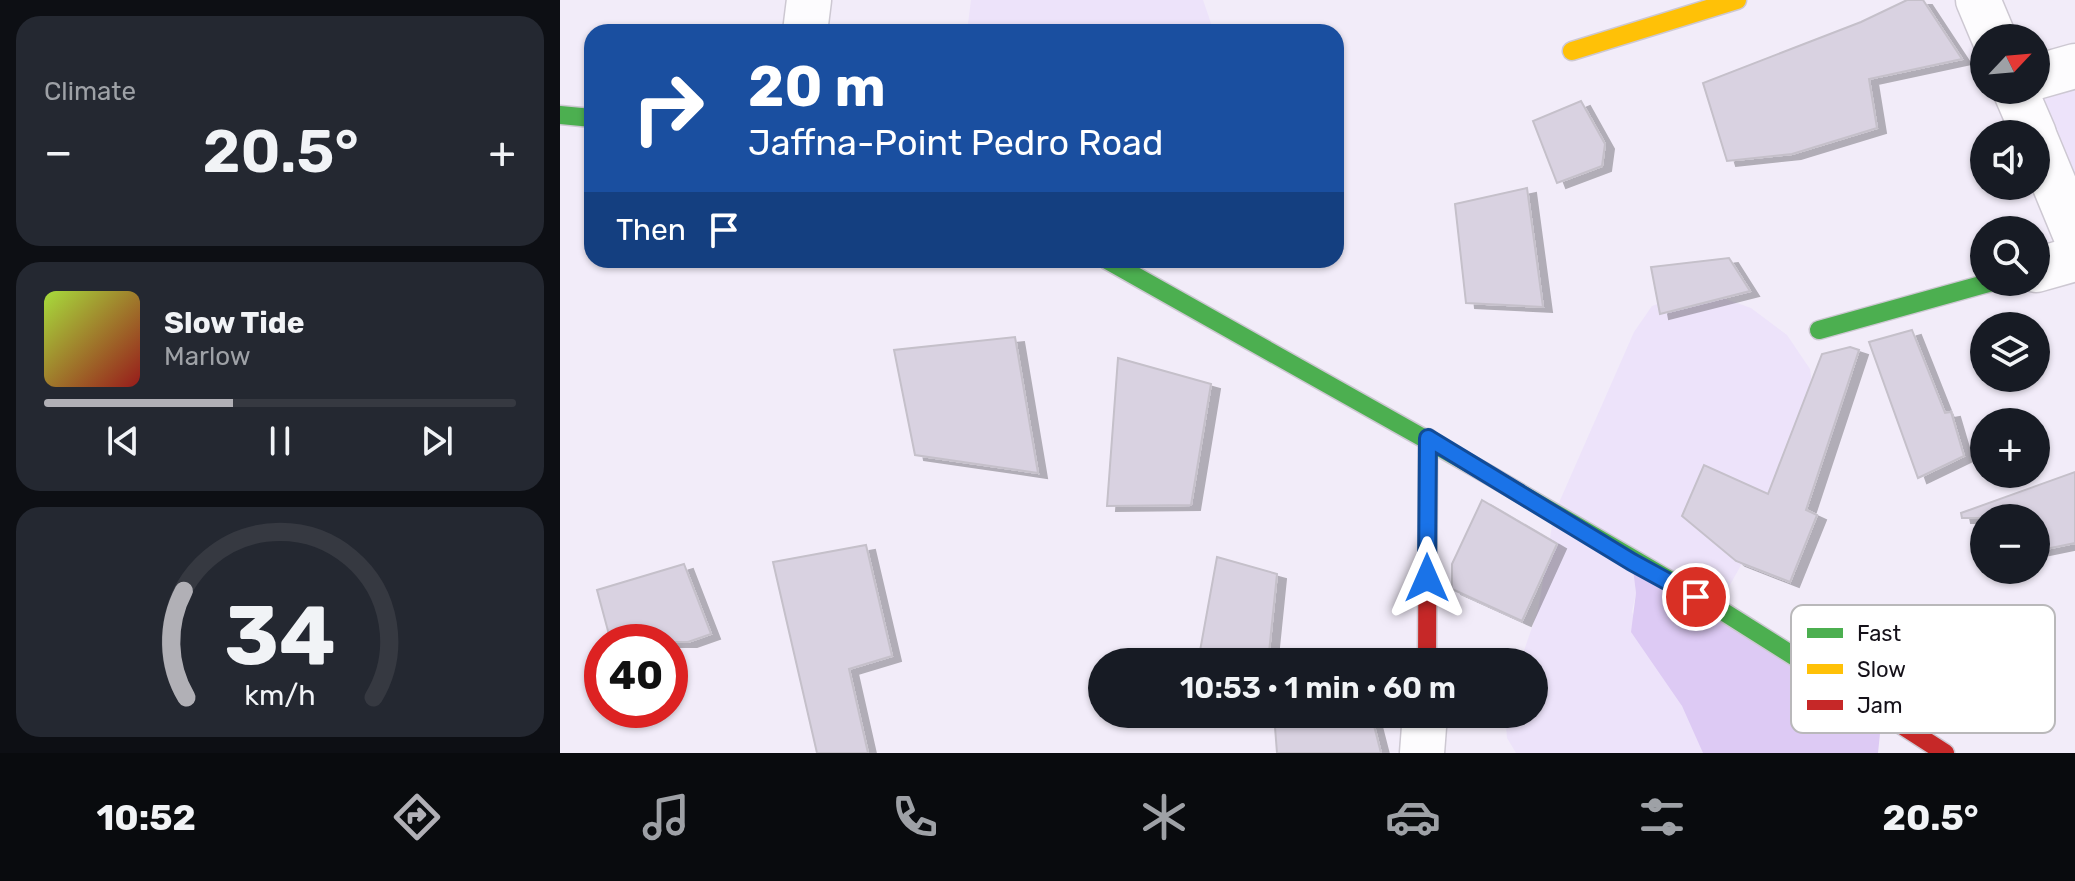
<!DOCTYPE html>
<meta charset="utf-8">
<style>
body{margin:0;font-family:Rubik,sans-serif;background:#242831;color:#f1f3f6;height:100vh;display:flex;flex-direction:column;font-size:30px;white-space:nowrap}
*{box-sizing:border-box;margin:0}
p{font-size:26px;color:#9ea1a6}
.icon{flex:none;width:44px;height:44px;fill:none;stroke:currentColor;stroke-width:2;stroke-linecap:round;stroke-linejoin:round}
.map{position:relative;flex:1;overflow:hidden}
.side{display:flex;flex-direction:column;gap:16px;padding:16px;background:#0d0f14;width:560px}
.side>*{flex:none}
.guide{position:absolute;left:24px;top:24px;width:760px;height:244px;border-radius:24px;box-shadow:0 2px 6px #0004;background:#1a4fa0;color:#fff;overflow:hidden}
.needle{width:52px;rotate:64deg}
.tools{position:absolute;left:1410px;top:24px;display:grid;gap:16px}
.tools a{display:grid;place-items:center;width:80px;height:80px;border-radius:50%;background:#171b24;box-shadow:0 2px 6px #0004;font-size:40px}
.speed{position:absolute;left:24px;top:624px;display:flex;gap:16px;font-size:40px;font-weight:700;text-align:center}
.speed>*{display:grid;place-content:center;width:104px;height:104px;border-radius:50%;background:#171b24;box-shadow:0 2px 6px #0004;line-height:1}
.speed .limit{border:12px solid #d22;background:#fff;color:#111}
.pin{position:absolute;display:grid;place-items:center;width:68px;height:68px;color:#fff;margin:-34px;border:4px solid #fff;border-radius:50%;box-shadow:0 2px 8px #0007}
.me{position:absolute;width:88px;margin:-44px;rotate:0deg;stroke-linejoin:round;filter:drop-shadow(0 0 6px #0008)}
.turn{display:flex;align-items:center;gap:28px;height:168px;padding:0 32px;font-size:36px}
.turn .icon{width:104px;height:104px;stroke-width:2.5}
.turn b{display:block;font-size:56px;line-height:68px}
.then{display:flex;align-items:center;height:76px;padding:0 32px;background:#0003;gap:16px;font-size:30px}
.big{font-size:60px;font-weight:600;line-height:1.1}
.side .widget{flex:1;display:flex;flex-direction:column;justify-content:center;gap:12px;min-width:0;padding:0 28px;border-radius:24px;background:#242831}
.side .dial{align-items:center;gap:0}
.dial svg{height:208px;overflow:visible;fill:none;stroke:#363941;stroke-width:7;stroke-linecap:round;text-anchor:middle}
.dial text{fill:#f1f3f6;stroke:none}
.song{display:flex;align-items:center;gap:24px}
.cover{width:96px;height:96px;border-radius:12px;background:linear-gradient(135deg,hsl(80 70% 55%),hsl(0 70% 35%))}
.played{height:8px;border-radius:4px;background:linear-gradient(90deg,#b1b0b6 40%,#363941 40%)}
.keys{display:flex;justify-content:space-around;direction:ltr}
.heat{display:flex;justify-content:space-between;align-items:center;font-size:44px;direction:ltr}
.trip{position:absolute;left:528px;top:648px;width:460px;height:80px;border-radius:40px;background:#171b24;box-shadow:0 2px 6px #0004;font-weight:600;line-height:80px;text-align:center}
.tabs{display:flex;height:128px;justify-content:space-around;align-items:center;background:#090b0e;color:#9ea1a6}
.tabs .icon{width:56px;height:56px}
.tabs .selected{color:#b1b0b6}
.tabs b{font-size:36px;color:#f1f3f6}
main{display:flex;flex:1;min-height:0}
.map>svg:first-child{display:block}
.built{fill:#ede3fa}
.green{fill:#ddcaf4}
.building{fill:#d9d2e1;stroke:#c5c0ca;stroke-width:2;filter:url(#shadow)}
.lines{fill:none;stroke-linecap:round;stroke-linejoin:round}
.street-casing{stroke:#cdc8d2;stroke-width:47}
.fast-casing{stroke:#cdc8d2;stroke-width:21}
.slow-casing{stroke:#cdc8d2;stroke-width:21}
.jam-casing{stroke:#cdc8d2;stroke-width:21}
.street{stroke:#fdfcfe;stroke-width:44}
.fast{stroke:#4caf50;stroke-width:18}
.slow{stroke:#ffc107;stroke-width:18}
.jam{stroke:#c62828;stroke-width:18}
.route-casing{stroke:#114b97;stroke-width:20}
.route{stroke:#1a73e8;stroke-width:14}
.key{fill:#fff;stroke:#b9b8ba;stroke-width:2}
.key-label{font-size:22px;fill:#151119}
</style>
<main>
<section class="side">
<div class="widget"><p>Climate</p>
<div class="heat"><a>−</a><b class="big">20.5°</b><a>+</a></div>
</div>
<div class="widget">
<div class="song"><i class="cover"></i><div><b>Slow Tide</b><p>Marlow</p></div></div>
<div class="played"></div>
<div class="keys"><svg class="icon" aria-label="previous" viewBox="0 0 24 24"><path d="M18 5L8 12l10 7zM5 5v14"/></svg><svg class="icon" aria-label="pause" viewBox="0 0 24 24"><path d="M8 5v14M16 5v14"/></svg><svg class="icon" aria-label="next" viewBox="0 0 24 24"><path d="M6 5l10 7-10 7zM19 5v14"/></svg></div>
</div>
<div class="widget dial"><svg viewBox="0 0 100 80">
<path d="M14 69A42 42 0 1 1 86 69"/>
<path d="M14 69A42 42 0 0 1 13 28" stroke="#b1b0b6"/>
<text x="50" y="56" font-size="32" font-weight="700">34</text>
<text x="50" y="72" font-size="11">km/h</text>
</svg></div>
</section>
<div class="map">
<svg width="1515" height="753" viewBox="0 0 1515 753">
<defs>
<filter id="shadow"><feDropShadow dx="9" dy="5" stdDeviation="0" flood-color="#0004"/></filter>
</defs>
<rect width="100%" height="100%" fill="#f2ecf9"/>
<g class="built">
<polygon points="411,0 643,0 654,32 407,32"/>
<polygon points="1515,66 1515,234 1476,90"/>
<polygon points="1152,294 1191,308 1227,335 1250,369 1254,398 1226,485 1157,608 1072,563 1076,593 1072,612 1137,734 1143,753 956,753 947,738 945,714 974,714 974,662 960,662 978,610 994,514 1074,332 1092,306 1123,295"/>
</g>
<polygon class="green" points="1072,562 1322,714 1318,753 1143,753 1122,706 1071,632 1076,593"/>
<g class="building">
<polygon points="1347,0 1363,0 1402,59 1309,79 1317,128 1232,154 1167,161 1143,83 1301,22"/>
<polygon points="1021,101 1045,144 1042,166 997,183 973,121"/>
<polygon points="967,188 983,307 906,303 895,204"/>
<polygon points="1169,258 1190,291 1100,314 1091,267"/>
<polygon points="1352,330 1385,413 1391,412 1404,456 1358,478 1309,342"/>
<polygon points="455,337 478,473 355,455 334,350"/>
<polygon points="1290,347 1299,350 1246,510 1257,515 1230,582 1176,561 1122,516 1144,465 1208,494 1262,354"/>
<polygon points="558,358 651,384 631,505 547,506"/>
<polygon points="1515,472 1515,543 1476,551 1476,518 1402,518 1401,513"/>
<polygon points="922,500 997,544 962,621 892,589 892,564"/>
<polygon points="306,545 332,656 289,669 308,753 257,753 213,562"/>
<polygon points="657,557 717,574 708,662 638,662"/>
<polygon points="124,564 151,634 128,642 51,642 37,590"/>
<polygon points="714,714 811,714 821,753 717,753"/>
</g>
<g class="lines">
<defs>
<g id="street">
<polyline points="1418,0 1434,38"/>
<polyline points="245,32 249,0"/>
<polyline points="1476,77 1515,66"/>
<polyline points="1455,90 1474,134"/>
<polyline points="1476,140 1515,234"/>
<polyline points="1476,270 1515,259"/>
<polyline points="862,753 865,714"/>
</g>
<g id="fast">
<polyline points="0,115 32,118"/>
<polyline points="547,260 929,475 1156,607 1262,674"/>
<polyline points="1259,330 1432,282"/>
</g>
<polyline id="slow" points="1012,51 1177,0"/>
<g id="jam">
<polyline points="867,662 868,438"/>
<polyline points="1262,674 1385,753"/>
</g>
</defs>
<use href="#street" class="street-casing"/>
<use href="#fast" class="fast-casing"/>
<use href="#slow" class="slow-casing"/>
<use href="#jam" class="jam-casing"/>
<use href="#street" class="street"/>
<use href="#fast" class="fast"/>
<use href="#slow" class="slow"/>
<use href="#jam" class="jam"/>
</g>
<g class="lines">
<defs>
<polyline id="route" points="867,578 868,438 1072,562 1136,597"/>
</defs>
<use href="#route" class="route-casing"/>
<use href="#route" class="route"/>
</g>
<rect x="1231" y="605" width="264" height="128" rx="12" class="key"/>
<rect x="1247" y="628" width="36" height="10" fill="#4caf50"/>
<rect x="1247" y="664" width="36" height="10" fill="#ffc107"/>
<rect x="1247" y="700" width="36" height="10" fill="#c62828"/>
<g class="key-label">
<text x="1297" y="641">Fast</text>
<text x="1297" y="677">Slow</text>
<text x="1297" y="713">Jam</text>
</g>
</svg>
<div class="tools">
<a><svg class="needle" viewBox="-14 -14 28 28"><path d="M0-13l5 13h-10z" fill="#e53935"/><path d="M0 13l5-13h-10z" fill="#9ea1a6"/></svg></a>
<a><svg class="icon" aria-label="sound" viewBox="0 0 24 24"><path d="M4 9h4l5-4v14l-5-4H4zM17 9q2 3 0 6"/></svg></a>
<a><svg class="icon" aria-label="search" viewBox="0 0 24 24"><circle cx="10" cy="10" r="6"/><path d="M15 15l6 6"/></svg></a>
<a><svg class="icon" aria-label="layers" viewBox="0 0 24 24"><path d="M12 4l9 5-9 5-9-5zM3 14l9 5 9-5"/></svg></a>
<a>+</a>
<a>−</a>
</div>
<div class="speed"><div class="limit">40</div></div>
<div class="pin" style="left:1136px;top:597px;background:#d93025"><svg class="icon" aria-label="arrive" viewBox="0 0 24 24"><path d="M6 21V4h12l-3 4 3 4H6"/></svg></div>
<svg class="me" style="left:867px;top:578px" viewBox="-20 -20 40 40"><path d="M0-17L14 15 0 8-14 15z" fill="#1a73e8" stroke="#fff" stroke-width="4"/></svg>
<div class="trip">10:53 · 1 min · 60 m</div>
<div class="guide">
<div class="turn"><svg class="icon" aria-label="right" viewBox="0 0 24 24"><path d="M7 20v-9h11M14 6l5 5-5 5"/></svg><div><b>20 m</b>Jaffna-Point Pedro Road</div></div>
<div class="then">Then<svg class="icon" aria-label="arrive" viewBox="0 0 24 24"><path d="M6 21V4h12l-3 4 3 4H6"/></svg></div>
</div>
</div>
</main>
<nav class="tabs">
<b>10:52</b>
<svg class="icon selected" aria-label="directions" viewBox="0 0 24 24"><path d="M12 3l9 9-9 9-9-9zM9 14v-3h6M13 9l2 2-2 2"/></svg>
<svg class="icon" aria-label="music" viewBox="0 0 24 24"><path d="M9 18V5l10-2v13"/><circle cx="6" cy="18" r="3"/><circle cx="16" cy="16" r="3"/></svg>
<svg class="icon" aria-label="phone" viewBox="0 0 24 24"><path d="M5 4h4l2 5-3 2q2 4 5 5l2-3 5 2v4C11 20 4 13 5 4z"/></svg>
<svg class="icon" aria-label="climate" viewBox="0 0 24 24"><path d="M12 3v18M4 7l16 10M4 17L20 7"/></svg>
<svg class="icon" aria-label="car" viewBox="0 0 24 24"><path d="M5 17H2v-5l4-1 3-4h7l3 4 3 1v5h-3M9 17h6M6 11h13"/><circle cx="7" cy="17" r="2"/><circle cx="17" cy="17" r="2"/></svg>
<svg class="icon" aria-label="filters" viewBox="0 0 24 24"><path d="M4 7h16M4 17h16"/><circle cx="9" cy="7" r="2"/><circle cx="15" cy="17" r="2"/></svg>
<b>20.5°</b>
</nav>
